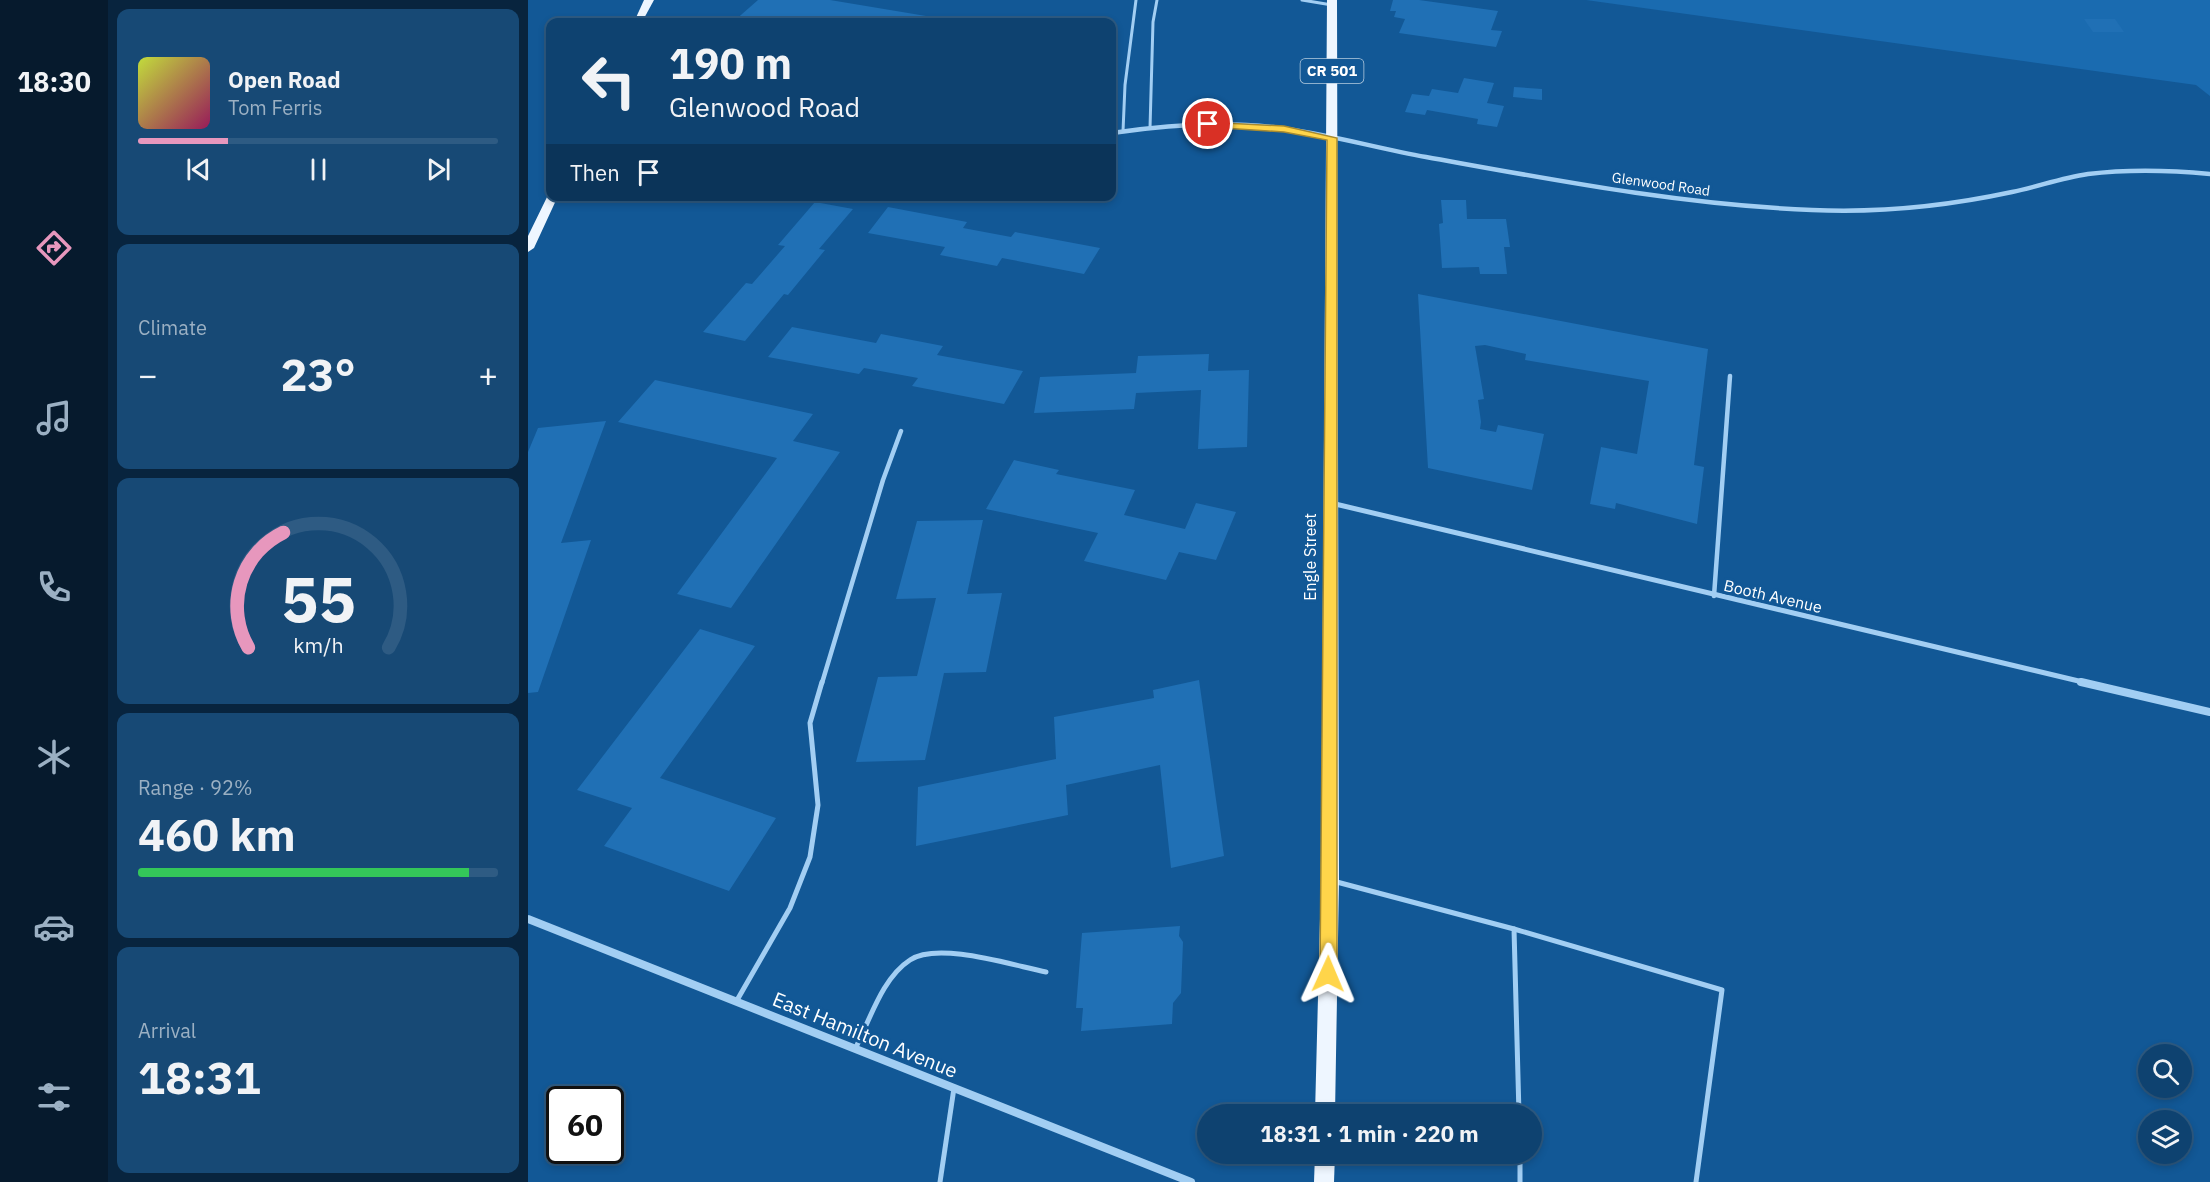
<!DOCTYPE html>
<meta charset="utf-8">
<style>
body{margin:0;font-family:"IBM Plex Sans",sans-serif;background:#174975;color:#f1f3f6;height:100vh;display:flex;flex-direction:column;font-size:22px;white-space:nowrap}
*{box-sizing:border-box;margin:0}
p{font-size:20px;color:#9bb0c3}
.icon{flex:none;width:33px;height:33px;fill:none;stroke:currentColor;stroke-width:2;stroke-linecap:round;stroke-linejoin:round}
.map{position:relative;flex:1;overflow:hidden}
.details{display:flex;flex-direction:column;gap:9px;padding:9px;background:#08243e;width:420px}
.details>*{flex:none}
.top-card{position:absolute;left:18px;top:18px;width:570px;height:183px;border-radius:12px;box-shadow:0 3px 9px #0003,0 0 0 2px #2e5b83;background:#0e4270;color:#f1f3f6;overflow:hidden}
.tools{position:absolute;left:1610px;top:1044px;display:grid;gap:12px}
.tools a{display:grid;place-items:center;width:54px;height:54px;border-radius:50%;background:#0e4270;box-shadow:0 3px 9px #0003,0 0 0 2px #2e5b83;font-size:30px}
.speed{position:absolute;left:18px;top:1086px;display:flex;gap:12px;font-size:30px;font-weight:700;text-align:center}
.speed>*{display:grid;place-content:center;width:78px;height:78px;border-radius:50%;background:#0e4270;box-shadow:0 3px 9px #0003,0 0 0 2px #2e5b83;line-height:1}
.speed .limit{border:3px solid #111;border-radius:9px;background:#fff;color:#111}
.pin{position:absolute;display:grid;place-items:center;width:51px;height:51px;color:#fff;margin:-26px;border:3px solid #fff;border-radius:50%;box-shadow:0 2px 6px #0007}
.me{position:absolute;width:66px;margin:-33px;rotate:1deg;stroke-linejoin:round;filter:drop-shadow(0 0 4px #0008)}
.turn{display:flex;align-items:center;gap:21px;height:126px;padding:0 24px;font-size:27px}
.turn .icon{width:78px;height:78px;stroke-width:2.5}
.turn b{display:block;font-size:42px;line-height:51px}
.then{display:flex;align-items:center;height:57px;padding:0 24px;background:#0003;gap:12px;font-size:22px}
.big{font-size:45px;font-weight:700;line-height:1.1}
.details .tile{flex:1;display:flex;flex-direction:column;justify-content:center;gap:9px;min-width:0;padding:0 21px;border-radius:12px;background:#174975}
.details .dial{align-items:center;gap:0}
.dial svg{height:156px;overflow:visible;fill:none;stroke:#2e5b83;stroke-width:7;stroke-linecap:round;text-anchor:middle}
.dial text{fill:#f1f3f6;stroke:none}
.song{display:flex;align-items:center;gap:18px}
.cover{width:72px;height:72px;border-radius:9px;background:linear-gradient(135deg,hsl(70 70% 55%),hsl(330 70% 35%))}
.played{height:6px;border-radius:3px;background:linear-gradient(90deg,#e797bd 25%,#2e5b83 25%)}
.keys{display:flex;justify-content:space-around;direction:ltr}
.heat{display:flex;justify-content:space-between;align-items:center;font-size:33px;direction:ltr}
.charge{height:9px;border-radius:4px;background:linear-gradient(90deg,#34c759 92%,#2e5b83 0)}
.trip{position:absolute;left:669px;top:1104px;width:345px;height:60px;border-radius:30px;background:#0e4270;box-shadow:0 3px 9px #0003,0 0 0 2px #2e5b83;font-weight:700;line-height:60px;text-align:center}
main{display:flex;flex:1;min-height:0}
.tabs{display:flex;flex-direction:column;width:108px;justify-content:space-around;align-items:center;background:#061a2d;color:#9bb0c3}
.tabs .icon{width:42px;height:42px}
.tabs .selected{color:#e797bd}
.tabs b{font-size:27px;color:#f1f3f6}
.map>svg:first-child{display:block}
.green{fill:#1a6bb0}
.building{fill:#2070b5}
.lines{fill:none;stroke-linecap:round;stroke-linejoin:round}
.service-far2{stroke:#a2cef3;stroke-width:3}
.service-far1{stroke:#a2cef3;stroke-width:4.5}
.service{stroke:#a2cef3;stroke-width:5}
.minor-far2{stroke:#a2cef3;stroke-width:4.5}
.minor-far1{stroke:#a2cef3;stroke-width:5}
.minor{stroke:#a2cef3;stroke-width:8}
.primary{fill:#eef6ff;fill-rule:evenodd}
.route{fill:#ffd54a;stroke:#a68a30;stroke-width:1.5}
.labels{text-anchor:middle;stroke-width:6;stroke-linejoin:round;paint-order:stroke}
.far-street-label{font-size:14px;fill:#fff;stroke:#125896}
.shield{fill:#125896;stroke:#b8cde0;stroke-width:1.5}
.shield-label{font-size:15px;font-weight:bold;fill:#fff}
.street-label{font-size:16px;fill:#fff;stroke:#125896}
.near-street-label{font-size:20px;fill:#fff;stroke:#125896}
</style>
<main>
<nav class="tabs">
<b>18:30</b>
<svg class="icon selected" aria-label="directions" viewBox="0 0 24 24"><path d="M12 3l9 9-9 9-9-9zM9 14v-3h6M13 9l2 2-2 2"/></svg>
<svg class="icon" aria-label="music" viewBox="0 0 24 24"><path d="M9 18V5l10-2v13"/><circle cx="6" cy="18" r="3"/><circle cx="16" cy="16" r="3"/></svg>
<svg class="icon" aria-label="phone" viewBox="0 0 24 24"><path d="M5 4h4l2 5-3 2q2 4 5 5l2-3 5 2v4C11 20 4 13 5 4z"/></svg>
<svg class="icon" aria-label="climate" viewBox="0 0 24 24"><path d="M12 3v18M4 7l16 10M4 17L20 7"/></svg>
<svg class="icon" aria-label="car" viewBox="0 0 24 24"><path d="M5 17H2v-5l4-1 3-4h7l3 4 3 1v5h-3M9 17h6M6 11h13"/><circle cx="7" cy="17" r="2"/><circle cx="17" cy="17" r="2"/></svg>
<svg class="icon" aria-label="filters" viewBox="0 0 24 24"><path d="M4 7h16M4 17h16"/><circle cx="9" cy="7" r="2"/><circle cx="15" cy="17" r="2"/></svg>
</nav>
<section class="details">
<div class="tile">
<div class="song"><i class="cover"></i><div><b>Open Road</b><p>Tom Ferris</p></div></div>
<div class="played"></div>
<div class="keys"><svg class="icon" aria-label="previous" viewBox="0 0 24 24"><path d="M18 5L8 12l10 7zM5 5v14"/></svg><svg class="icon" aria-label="pause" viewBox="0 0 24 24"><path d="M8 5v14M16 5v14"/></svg><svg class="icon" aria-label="next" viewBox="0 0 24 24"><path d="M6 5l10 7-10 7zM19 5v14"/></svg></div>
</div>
<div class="tile"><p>Climate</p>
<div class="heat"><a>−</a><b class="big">23°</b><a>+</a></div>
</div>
<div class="tile dial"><svg viewBox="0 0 100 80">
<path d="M14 69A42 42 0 1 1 86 69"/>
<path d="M14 69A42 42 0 0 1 32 10" stroke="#e797bd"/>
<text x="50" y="56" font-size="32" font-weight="700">55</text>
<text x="50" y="72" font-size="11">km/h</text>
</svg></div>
<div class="tile"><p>Range · 92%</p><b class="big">460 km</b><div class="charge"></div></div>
<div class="tile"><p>Arrival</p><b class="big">18:31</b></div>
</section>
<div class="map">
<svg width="1682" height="1182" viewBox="0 0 1682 1182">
<rect width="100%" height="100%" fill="#125896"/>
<polygon class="green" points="1058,0 1682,0 1682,96 1668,85"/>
<g class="building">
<polygon points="230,0 302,0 434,22 205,22"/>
<polygon points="865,0 891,0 970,11 963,30 974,31 968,47 871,33 877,19 866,17 868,11 862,11"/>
<polygon points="1556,19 1587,19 1596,32 1565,32"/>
<polygon points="936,78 966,83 959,103 976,106 969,127 949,124 950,119 899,110 897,115 877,112 884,94 901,96 904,89 930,93"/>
<polygon points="986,87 1014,89 1014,100 985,97"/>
<polygon points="913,200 938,200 939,219 978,219 982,247 976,247 979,274 952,274 951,267 914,268 911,224 915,223"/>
<polygon points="287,202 325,209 291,249 297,250 260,295 256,294 217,341 175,332 218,283 224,284 257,246 250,245"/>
<polygon points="360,207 439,222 435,228 483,237 487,232 572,248 556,274 474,258 469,266 412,255 417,247 340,233"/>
<polygon points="890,294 1180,349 1166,465 1176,467 1169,524 1088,503 1087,509 1062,504 1073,447 1109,454 1121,381 997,360 998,354 957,345 947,346 956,399 950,400 953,422 952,429 968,432 970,425 1016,434 1004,490 900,468"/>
<polygon points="264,327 348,343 353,334 415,346 409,355 495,371 476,404 384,386 390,378 336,368 331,374 240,357"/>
<polygon points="681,354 680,371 721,370 719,447 670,449 673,390 608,393 606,409 506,413 512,377 608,373 610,356"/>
<polygon points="127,380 285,414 265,441 312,452 203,608 149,594 249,458 90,422"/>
<polygon points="78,421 33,543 63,540 10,692 0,693 0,452 10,428"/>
<polygon points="486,460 531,470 528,474 607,490 596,515 657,529 668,503 708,512 688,560 651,552 638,580 556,561 570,533 458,509"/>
<polygon points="455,520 439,594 474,593 458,672 416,673 397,760 328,762 350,677 389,676 408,598 368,599 389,521"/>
<polygon points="172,629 227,646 132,778 248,818 201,891 76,846 104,808 49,790"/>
<polygon points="671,680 696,856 643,868 632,765 538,785 540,815 388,846 390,787 528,759 526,717 626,698 625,690"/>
<polygon points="652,926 651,936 655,942 653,993 645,1003 644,1024 553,1031 555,1008 548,1008 554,933"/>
</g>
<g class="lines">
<g class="service-far2">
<polyline points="774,0 804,5"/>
<polyline points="622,128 625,22 629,0"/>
<polyline points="595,131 597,85 608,0"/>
</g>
<g class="service-far1">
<polyline points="1186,596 1202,376"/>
<polyline points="294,683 355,480 373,431"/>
</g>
<g class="service">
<polyline points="805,881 986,929 991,1114"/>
<polyline points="986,929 1194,990 1168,1182"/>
<polyline points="208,1002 262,908 282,857 290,805 282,723 294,682"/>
<path d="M327 1049C342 1020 354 978 382 960 410 941 487 966 518 972"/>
<polyline points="992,1154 992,1182"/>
<polyline points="412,1182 426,1088"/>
</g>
<path class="minor-far2" d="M584 133C637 125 691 121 745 127 797 133 847 148 898 157 1026 180 1154 205 1284 210 1350 213 1419 206 1484 192 1509 187 1533 178 1560 174 1600 169 1641 170 1682 174"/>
<polyline class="minor-far1" points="803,503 1559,683"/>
<g class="minor">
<polyline points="1553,682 1682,712"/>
<polyline points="0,919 663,1182"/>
</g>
<g class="primary">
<polygon points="116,0 126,0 114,22 106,22"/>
<polygon points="799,0 809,0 811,880 807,1114 787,1114 793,880"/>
<polygon points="21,193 22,196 30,196 6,248 0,252 0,236"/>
<polygon points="787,1154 807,1154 806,1182 786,1182"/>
</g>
</g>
<polygon class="route" points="677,122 756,126 809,138 809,974 806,980 800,982 794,980 792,974 799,140 756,132 680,127 677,126"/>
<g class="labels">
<g class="far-street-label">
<text transform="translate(1133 184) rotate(8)" y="5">Glenwood Road</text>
</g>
<rect class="shield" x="772.5" y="59" width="63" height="24" rx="4.5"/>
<g class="shield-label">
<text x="804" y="76">CR 501</text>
</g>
<g class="street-label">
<text transform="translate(782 557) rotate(-90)" y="6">Engle Street</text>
<text transform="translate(1245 596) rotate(13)" y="6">Booth Avenue</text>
</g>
<g class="near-street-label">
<text transform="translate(337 1035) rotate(22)" y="7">East Hamilton Avenue</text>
</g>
</g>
</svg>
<div class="tools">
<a><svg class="icon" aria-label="search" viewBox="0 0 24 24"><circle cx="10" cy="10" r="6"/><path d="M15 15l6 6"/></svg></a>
<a><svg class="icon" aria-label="layers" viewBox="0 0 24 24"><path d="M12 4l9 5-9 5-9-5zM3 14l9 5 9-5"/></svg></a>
</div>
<div class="speed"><div class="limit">60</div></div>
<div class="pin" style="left:680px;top:124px;background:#d93025"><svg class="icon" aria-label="arrive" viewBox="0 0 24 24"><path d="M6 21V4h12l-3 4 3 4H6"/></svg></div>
<svg class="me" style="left:800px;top:974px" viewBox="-20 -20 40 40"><path d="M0-17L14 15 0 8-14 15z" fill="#ffd54a" stroke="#fff" stroke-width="4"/></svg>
<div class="trip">18:31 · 1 min · 220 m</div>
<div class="top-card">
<div class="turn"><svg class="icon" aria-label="left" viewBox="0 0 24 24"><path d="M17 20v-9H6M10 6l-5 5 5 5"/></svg><div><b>190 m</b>Glenwood Road</div></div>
<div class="then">Then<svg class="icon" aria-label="arrive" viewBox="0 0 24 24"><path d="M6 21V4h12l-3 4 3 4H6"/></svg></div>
</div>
</div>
</main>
